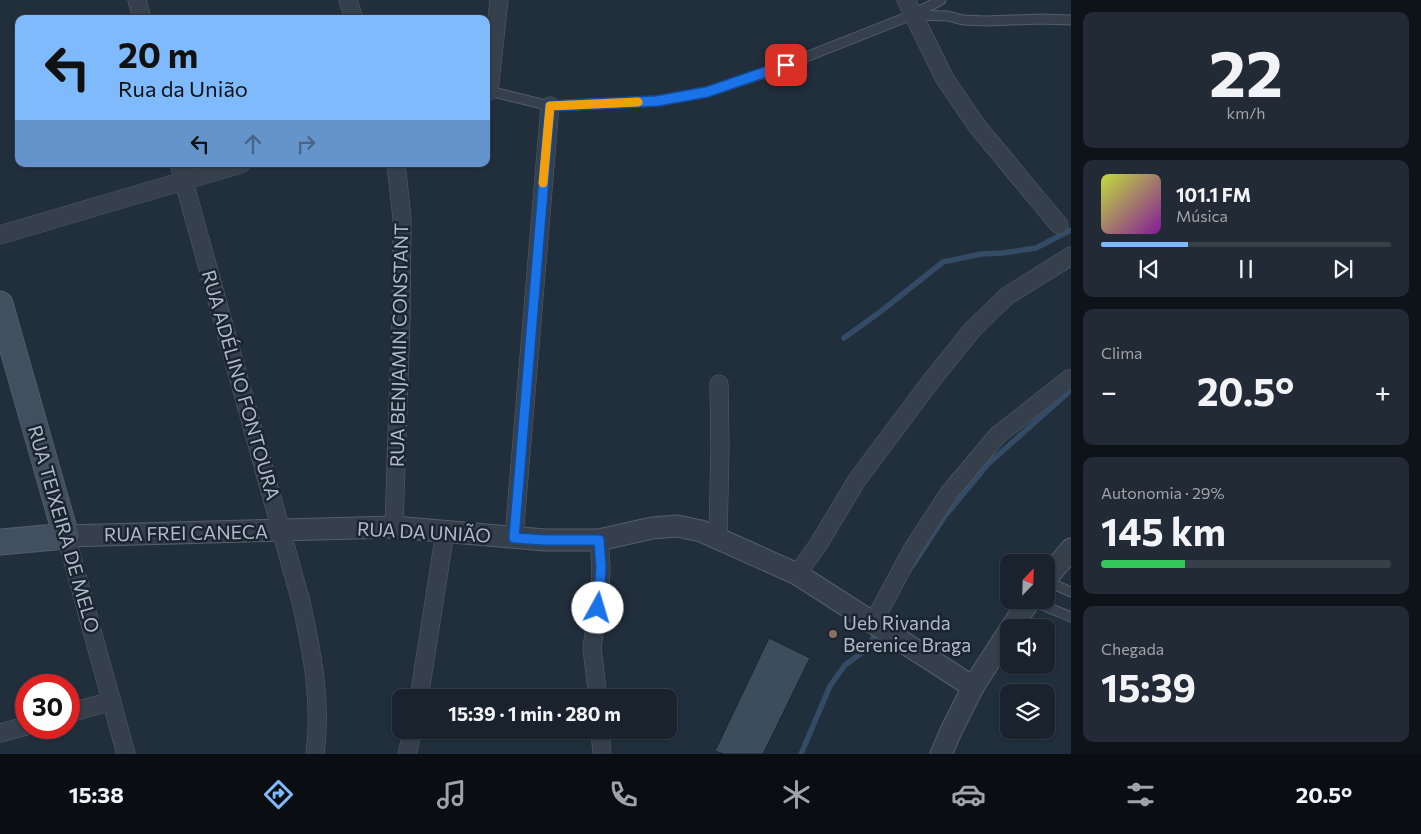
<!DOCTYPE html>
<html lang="pt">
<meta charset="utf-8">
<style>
body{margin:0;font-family:Commissioner,sans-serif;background:#222a35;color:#f1f3f6;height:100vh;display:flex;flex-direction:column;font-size:19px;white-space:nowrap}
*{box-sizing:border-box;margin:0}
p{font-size:16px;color:#9fa4aa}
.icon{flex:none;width:28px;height:28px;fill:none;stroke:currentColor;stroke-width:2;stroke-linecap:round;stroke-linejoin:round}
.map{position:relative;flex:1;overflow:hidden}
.sheet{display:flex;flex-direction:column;gap:12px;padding:12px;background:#0e1319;width:350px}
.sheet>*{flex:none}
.hud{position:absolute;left:15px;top:15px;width:475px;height:152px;border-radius:10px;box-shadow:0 1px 4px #0004,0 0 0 1px #373f49;background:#7fbafd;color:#111;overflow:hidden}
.needle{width:32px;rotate:23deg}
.controls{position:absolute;left:1000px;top:554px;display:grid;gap:10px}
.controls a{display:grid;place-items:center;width:55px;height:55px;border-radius:10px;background:#19222d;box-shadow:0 1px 4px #0004,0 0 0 1px #373f49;font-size:25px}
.speed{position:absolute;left:15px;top:674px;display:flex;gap:10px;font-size:25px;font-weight:700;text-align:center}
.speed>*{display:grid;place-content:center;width:65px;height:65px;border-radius:50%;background:#19222d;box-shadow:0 1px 4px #0004,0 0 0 1px #373f49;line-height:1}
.speed .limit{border:8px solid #d22;background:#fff;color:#111}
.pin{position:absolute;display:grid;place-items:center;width:42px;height:42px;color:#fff;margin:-21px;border-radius:10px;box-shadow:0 2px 8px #0006}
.me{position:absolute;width:55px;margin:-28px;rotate:6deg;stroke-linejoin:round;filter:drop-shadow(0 0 4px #0008)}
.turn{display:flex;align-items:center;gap:18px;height:105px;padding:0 20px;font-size:22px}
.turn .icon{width:65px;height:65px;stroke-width:2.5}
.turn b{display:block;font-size:35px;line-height:42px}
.lanes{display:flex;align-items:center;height:48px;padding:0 20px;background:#0003;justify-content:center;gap:25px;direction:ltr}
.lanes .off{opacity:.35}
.big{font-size:38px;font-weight:700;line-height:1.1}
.sheet .widget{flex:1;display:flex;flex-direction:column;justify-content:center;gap:8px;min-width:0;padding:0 18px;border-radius:10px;background:#222a35}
.sheet .dial{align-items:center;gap:0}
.dial b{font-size:65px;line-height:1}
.song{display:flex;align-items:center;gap:15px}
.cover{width:60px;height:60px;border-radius:8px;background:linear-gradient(135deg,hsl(70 70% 55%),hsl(290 70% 35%))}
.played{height:5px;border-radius:2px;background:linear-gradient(90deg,#7fbafd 30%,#373f49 30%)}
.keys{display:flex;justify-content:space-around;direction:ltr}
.heat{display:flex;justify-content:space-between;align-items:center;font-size:28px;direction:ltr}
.charge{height:8px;border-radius:4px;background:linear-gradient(90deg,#34c759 29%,#373f49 0)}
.trip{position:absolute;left:392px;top:689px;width:285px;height:50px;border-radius:10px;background:#19222d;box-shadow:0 1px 4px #0004,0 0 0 1px #373f49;font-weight:700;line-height:50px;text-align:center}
.menu{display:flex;height:80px;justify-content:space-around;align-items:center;background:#0a0e12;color:#9fa4aa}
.menu .icon{width:35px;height:35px}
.menu .on{color:#7fbafd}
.menu b{font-size:22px;color:#f1f3f6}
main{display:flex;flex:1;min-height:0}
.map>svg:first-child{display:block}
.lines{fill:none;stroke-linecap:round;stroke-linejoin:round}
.stream{stroke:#334b64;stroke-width:5.5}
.building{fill:#3c4d5b;stroke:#1c2732}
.service-casing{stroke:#535e69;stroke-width:11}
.minor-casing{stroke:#535e69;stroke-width:19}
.tertiary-casing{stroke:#535e69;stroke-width:23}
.secondary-casing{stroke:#535e69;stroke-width:27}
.service{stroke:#35404c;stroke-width:9}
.minor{stroke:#35404c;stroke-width:18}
.tertiary{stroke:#35404c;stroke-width:21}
.secondary{stroke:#424f5f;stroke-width:25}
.route-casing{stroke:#114b97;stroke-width:12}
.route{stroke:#1a73e8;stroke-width:9}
.slow{stroke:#f59e0b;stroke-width:9}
.education-dot{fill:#8d6e63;stroke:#1a2530;stroke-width:2}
.labels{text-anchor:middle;stroke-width:5;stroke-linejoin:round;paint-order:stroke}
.street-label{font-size:19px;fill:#b0bbc8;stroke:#1a2530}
.poi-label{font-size:19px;fill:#b0bbc8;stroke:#1a2530;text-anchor:start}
</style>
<main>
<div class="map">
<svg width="1071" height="754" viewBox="0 0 1071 754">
<rect width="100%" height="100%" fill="#212e3c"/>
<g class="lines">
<g class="stream">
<polyline points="844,338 880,312 943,262 981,254 1003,253 1036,248 1071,230"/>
<polyline points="913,565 945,516 988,464 1071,390"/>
<polyline points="801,754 830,686 845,665 867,649 877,630"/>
</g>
</g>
<polygon class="building" points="769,638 810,658 763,754 724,754 715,751"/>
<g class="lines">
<defs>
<g id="service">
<polyline points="915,15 948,16 963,20 986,21 1042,19 1071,20"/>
<polyline points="489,91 550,106 657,101 707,92 768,72 912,15 941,0"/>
<polyline points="1046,581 1071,592"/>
<polyline points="1030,600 1071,617"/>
</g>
<g id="minor">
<polyline points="137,0 142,19"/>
<polyline points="348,0 354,19"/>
<polyline points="906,0 945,79 977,126 1059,225"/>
<polyline points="486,92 489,91 499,0"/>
<path d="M179 164 301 602C312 652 322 702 315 754"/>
<polyline points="0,235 241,164"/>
<polyline points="394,527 401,317 402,218 396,164"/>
<polyline points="66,536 126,754"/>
<polyline points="514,537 550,106"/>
<polyline points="718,538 720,447 719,384"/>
<polyline points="797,574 818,545 857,480 931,381 973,329 1007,296 1071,256"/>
<polyline points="873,623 912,550 949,493 998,435 1069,379"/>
<polyline points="419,698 445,532"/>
<polyline points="598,698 592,648 600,592 601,567 599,540"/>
<polyline points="69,713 112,701"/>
<polyline points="600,730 602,754"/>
<polyline points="0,733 26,726"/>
<polyline points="407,754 413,730"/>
</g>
<g id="tertiary">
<polyline points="66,536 394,527 545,540 599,540 652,528 677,526 701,531 797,574 973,687"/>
<polyline points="1046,579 1071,549"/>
<polyline points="1011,628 1030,600"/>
<polyline points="941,754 951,731 973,687 1009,631"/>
</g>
<polyline id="secondary" points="0,304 66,536 0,542"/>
</defs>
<use href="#service" class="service-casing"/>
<use href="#minor" class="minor-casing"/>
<use href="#tertiary" class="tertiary-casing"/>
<use href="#secondary" class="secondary-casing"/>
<use href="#service" class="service"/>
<use href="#minor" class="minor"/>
<use href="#tertiary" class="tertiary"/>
<use href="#secondary" class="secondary"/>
</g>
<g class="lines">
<defs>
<polyline id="route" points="598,608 601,567 599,540 545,540 514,538 550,106 657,101 707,92 786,65"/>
</defs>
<use href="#route" class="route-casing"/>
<use href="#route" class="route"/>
<polyline class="slow" points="543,183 550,106 638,102"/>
</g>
<circle class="education-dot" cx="833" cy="634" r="5"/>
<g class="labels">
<g class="street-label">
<text transform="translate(399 345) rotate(-89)" y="7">RUA BENJAMIN CONSTANT</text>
<text transform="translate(241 385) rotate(74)" y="7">RUA ADÉLINO FONTOURA</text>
<text transform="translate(64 529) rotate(74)" y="7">RUA TEIXEIRA DE MELO</text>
<text transform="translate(424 532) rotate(3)" y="7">RUA DA UNIÃO</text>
<text transform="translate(186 533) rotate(-1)" y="7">RUA FREI CANECA</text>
</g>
<g class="poi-label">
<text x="843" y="630">Ueb Rivanda<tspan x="843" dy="22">Berenice Braga</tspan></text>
</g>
</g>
</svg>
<div class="controls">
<a><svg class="needle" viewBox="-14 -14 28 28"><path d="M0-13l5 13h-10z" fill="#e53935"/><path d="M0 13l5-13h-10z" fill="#9fa4aa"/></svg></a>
<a><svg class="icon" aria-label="sound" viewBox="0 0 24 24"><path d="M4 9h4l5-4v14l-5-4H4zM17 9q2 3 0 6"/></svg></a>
<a><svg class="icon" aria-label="layers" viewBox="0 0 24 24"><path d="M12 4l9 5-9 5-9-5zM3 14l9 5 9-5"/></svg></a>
</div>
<div class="speed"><div class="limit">30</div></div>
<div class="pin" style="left:786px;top:65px;background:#d93025"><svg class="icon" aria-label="arrive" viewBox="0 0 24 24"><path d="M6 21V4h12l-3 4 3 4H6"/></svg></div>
<svg class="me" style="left:598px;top:608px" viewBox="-20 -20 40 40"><circle r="19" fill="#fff"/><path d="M0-13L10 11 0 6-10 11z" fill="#1a73e8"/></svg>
<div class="trip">15:39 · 1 min · 280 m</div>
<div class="hud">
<div class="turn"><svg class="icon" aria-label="left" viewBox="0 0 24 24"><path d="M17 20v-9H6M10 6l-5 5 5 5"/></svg><div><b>20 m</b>Rua da União</div></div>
<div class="lanes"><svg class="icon" aria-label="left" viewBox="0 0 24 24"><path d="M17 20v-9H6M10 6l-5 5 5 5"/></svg><svg class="icon off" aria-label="ahead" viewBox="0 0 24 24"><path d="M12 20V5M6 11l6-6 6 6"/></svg><svg class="icon off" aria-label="right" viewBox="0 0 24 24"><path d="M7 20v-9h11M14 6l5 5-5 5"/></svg></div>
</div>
</div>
<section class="sheet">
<div class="widget dial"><b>22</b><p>km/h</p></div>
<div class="widget">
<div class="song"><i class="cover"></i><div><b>101.1 FM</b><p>Música</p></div></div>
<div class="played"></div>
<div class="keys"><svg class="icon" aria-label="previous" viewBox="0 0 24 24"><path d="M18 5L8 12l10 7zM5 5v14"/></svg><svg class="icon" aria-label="pause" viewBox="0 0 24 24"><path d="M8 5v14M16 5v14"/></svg><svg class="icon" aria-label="next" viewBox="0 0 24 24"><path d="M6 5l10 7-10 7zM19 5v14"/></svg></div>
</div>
<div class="widget"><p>Clima</p>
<div class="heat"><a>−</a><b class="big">20.5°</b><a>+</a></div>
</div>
<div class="widget"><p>Autonomia · 29%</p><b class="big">145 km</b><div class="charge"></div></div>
<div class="widget"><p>Chegada</p><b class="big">15:39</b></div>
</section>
</main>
<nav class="menu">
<b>15:38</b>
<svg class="icon on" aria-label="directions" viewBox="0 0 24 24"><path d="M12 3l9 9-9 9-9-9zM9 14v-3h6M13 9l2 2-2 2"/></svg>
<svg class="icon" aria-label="music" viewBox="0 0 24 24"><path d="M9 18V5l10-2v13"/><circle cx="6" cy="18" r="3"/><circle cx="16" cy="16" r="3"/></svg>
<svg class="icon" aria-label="phone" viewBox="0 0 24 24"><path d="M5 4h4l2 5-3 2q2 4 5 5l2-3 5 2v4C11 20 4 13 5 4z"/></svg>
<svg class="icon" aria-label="climate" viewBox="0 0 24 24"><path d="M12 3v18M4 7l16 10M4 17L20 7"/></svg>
<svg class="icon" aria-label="car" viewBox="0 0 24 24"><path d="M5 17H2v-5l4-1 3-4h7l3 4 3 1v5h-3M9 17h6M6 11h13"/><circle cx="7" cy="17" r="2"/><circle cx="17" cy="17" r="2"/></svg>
<svg class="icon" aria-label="filters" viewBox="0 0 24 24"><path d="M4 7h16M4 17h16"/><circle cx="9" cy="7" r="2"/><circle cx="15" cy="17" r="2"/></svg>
<b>20.5°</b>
</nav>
